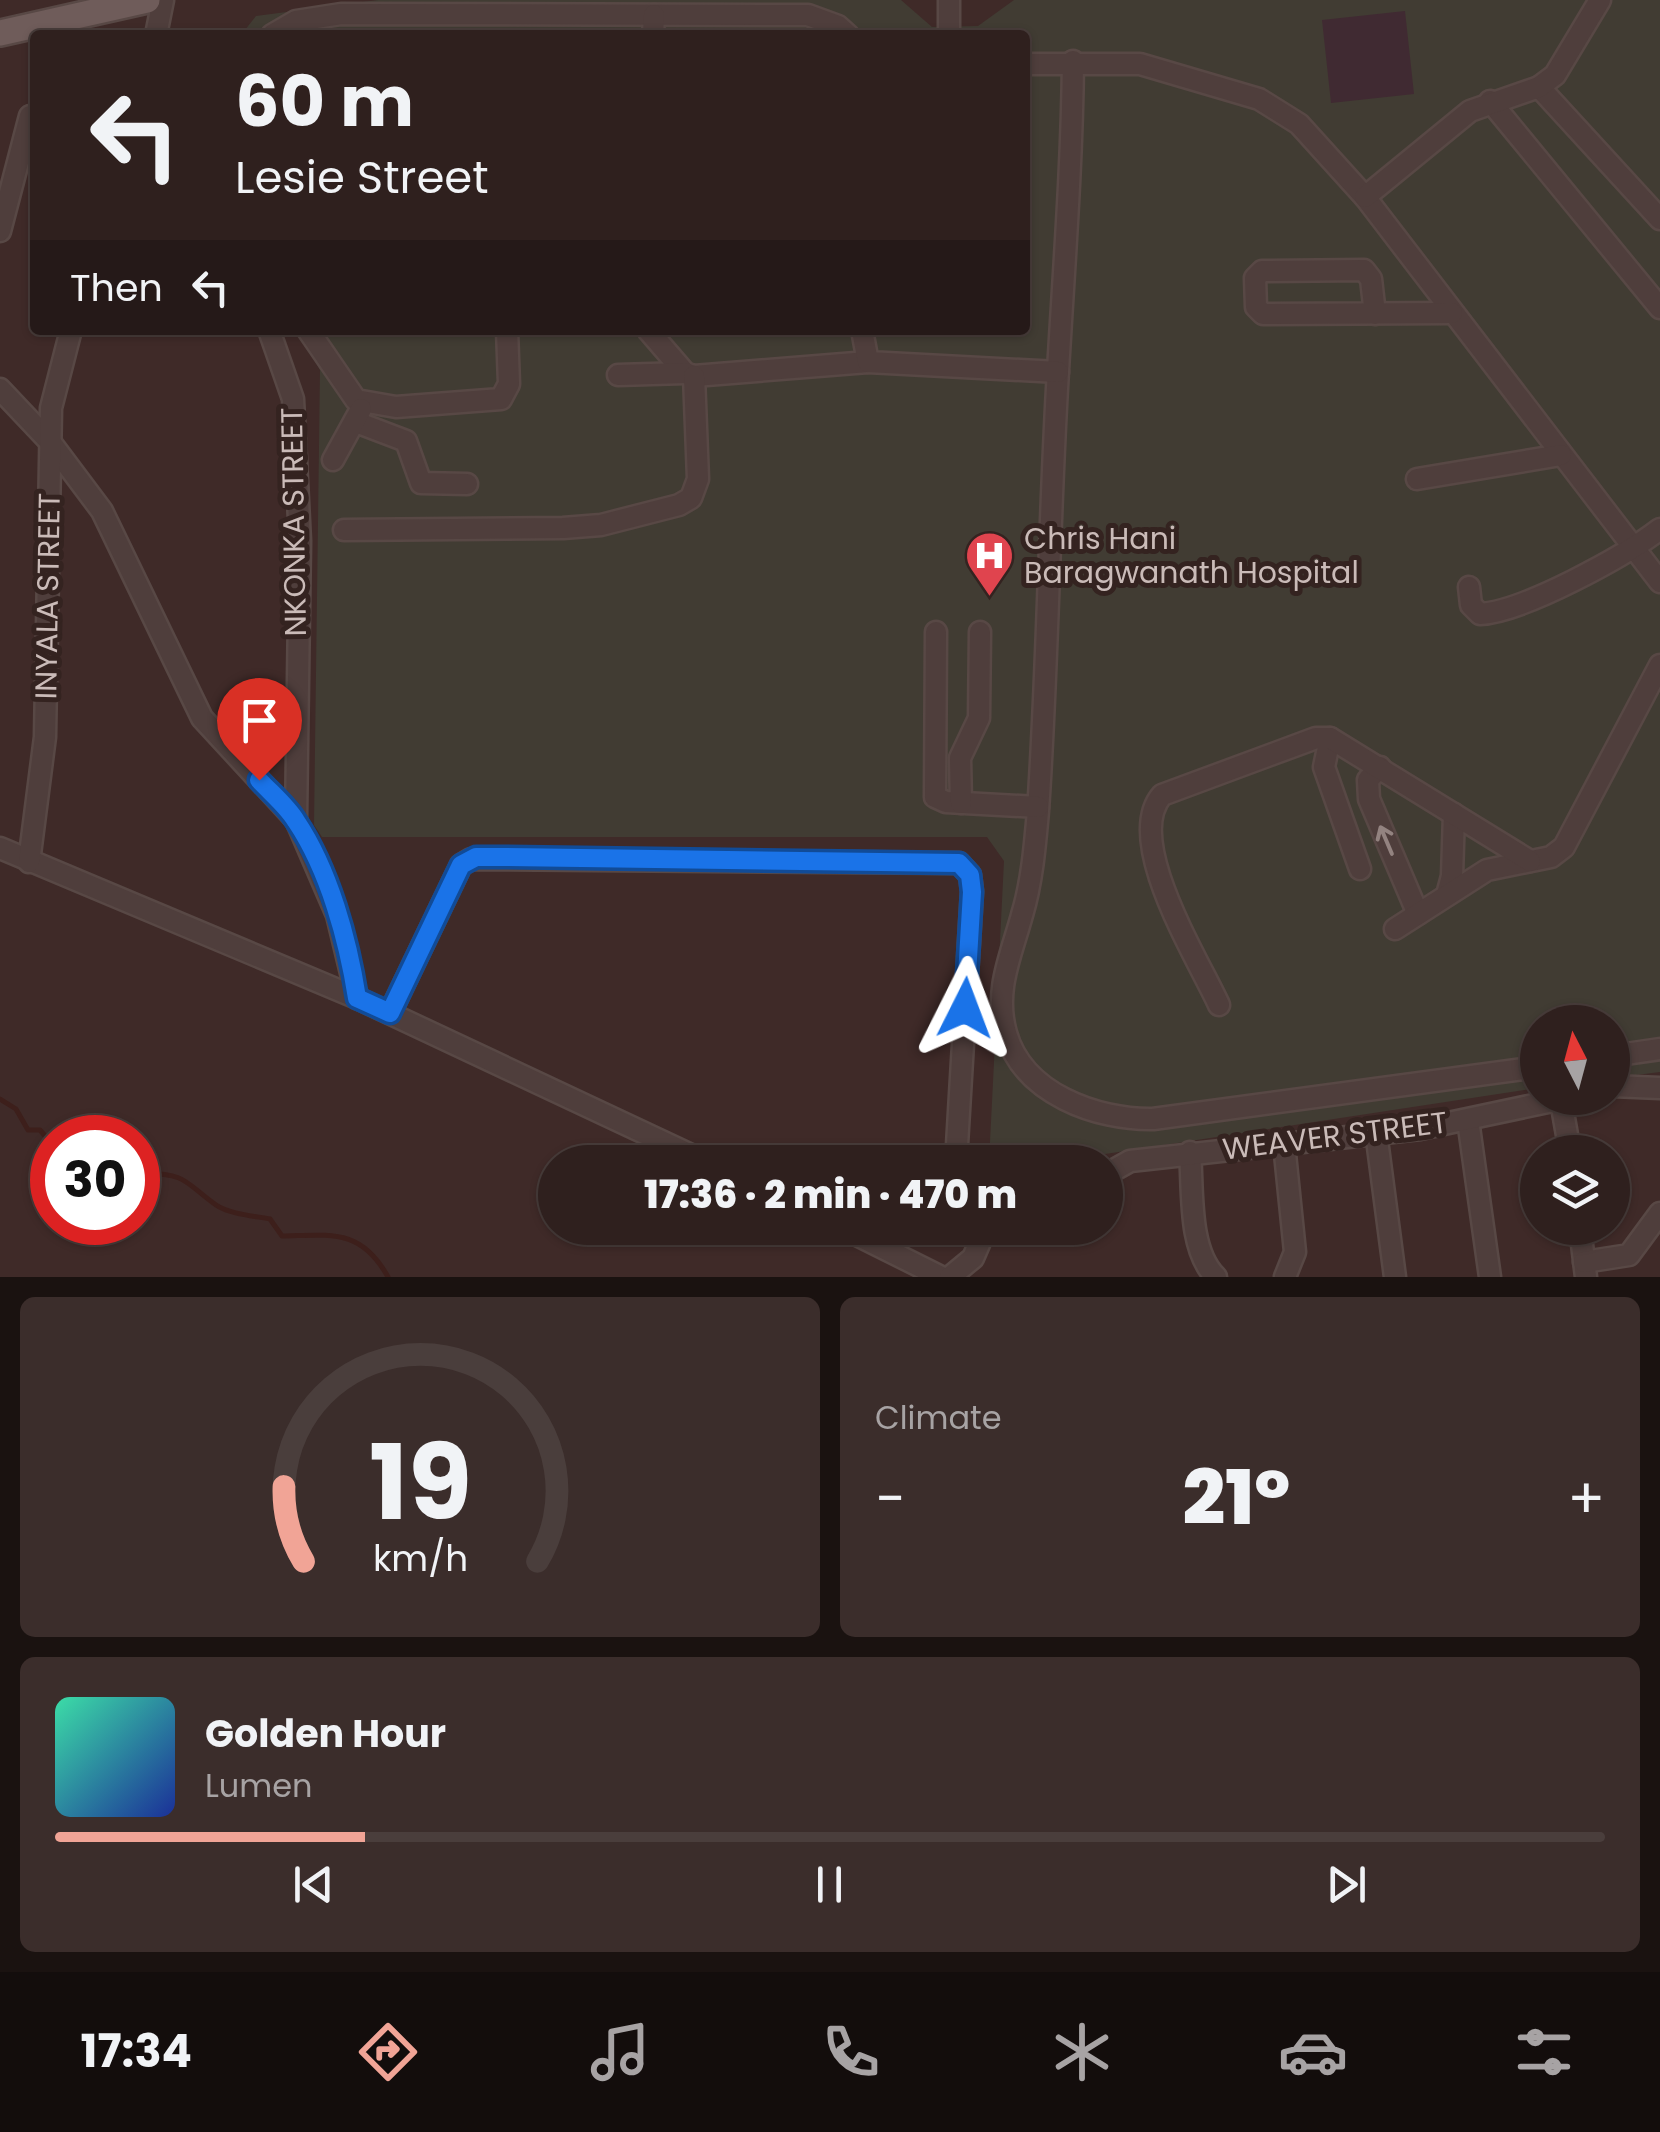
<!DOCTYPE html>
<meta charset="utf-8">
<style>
body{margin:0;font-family:Poppins,sans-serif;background:#3b2d2b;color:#f1f3f6;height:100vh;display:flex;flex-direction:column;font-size:38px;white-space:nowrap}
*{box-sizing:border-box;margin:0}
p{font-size:32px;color:#a7a3a4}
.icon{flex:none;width:55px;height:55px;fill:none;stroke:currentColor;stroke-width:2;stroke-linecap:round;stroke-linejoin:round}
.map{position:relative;height:1277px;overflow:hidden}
.details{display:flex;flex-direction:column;gap:20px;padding:20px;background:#1a1210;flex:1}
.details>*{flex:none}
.banner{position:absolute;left:30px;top:30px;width:1000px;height:305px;border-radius:10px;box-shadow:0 2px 8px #0004,0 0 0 2px #4a3e3c;background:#2f201e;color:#f1f3f6;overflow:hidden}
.needle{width:65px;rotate:354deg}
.buttons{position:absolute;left:1520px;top:1005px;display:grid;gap:20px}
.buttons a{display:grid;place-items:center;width:110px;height:110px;border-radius:50%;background:#2f201e;box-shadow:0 2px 8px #0004,0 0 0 2px #4a3e3c;font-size:50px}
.speed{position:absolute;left:30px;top:1115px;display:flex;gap:20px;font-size:50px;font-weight:700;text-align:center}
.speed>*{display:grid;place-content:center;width:130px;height:130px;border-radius:50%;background:#2f201e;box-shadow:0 2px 8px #0004,0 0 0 2px #4a3e3c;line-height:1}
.speed .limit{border:15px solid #d22;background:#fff;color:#111}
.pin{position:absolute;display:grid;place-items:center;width:85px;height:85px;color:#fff;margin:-102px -42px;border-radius:50% 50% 50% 0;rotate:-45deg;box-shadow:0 0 10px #0007}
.pin .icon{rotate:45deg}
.me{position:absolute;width:110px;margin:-55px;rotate:3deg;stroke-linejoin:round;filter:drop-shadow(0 0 8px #0008)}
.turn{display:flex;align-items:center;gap:35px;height:210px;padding:0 40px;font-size:45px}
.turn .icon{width:130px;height:130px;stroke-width:2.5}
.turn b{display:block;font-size:70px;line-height:85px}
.then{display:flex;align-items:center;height:95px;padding:0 40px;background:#0003;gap:20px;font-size:38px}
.big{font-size:75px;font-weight:800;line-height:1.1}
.details .widget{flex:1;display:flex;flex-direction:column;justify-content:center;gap:15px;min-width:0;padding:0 35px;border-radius:15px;background:#3b2d2b}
.details .dial{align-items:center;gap:0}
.dial svg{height:260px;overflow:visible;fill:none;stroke:#4a3e3c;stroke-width:7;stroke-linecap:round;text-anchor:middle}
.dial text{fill:#f1f3f6;stroke:none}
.song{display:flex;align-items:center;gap:30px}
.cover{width:120px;height:120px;border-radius:15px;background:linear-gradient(135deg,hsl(160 70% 55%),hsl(230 70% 35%))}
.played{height:10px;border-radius:5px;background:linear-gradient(90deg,#f1a496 20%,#4a3e3c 20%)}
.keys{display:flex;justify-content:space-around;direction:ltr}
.heat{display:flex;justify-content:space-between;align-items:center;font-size:55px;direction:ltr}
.details .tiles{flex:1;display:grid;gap:20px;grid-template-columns:1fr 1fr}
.widget:last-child{grid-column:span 2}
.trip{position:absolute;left:538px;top:1145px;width:585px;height:100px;border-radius:50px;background:#2f201e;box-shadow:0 2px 8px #0004,0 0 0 2px #4a3e3c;font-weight:800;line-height:100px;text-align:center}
.dock{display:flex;height:160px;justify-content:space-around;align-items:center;background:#130d0c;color:#a7a3a4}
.dock .icon{width:70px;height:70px}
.dock .selected{color:#f1a496}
.dock b{font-size:45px;color:#f1f3f6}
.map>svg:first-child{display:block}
.medical{fill:#413c33}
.green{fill:#402a32}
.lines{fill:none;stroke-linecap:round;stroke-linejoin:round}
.stream{stroke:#3d1f1b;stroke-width:5}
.minor-casing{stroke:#584845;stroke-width:25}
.major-casing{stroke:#584845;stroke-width:30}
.minor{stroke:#4f3e3c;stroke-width:20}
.major{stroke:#6f5c5a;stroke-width:25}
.oneway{stroke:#938380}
.route-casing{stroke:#114b97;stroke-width:25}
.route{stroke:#1a73e8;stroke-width:18}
.labels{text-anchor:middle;stroke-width:10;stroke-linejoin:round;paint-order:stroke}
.street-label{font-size:30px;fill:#cabbb8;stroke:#342320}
.poi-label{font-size:30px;fill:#cabbb8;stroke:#342320;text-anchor:start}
</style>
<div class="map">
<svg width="1660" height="1277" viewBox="0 0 1660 1277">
<rect width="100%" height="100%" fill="#3f2a28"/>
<polygon class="medical" points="378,0 901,0 932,27 978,26 1014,0 1660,0 1660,1072 1613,1078 1612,1022 1538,1022 1537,1088 1053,1162 989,1162 1004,861 987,837 322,837 314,825 320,370 297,330 1025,330 1025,35 241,35 256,16"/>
<polygon class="green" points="1405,11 1414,94 1331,103 1322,20"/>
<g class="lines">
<g class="stream">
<polyline points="0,1099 16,1109 28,1130 40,1130 52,1144"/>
<path d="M138 1183 145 1173C188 1174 185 1183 216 1205 229 1214 254 1216 270 1219L282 1236C331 1235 361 1228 388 1277"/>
</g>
<defs>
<g id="minor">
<polyline points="949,0 949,35"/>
<polyline points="156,35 163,0"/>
<polyline points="272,35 296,21 341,14 808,15 838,26 848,35"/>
<polyline points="653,35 654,15"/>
<path d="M1073 61C1072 165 1064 267 1058 371 1049 518 1048 664 1038 811 1035 845 1032 882 1022 915 1011 956 994 990 1006 1033 1023 1094 1097 1120 1153 1119L1538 1067"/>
<polyline points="1025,64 1140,64 1259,99 1299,124 1365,197 1660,582"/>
<polyline points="1539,87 1660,219"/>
<polyline points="1490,101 1660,308"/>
<polyline points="1365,197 1470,111 1539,87 1555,75 1600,0"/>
<polyline points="0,231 30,116 35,117"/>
<polyline points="1375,314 1371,279 1364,270 1262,271 1255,278 1256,307 1263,314 1452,313"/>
<polyline points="269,330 293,399 300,541 296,820"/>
<polyline points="308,330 356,400 396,407 501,399 509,384 507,330"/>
<polyline points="648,330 685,373 694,376 868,362"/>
<polyline points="862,330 868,362 1058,372"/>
<polyline points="618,375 685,373"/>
<polyline points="0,389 51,443 102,511 202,718 296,820 337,915 357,998"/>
<polyline points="356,422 406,441 421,483 467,484"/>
<polyline points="333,460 361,409"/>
<polyline points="1417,479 1561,455"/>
<polyline points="344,530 563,528 601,525 679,505 691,498 698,479 694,376"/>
<path d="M1469 587 1471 605 1480 614C1523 612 1625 556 1660 529"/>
<polyline points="936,632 935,797 946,802 1038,807"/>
<polyline points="1330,738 1324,767 1360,869"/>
<polyline points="1380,767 1368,780 1369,799 1418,914"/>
<polyline points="961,803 960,758 979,718 980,632"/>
<polyline points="0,848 357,998 706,1162"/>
<polyline points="29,862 45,737 51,408 71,330"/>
<polyline points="1447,895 1452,876 1454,814"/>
<polyline points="1395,929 1487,870 1551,857 1564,847 1660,665"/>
<path d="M1219 1005C1197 957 1123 840 1162 795L1316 738H1330L1530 861"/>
<polyline points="390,1013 461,865 471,859 959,863 970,875 972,891 956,1162"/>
<polyline points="1612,1056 1660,1049"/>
<polyline points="1612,1086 1660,1088"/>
<polyline points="1561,1101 1570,1152"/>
<polyline points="1468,1120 1490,1277"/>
<polyline points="1376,1132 1395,1277"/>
<polyline points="1284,1144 1295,1252 1285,1277"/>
<path d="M1190 1152C1193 1190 1188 1250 1216 1277"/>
<polyline points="1105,1175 1130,1161 1420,1129 1567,1098"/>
<polyline points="843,1228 941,1277"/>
<polyline points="1580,1228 1586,1277"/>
<polyline points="1584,1262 1629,1255 1660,1213"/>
<polyline points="950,1277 973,1258 986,1228"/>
</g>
<polyline id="major" points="0,33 147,0"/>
</defs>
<use href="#minor" class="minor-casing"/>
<use href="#major" class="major-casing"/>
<use href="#minor" class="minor"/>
<use href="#major" class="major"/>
</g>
<defs><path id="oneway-shaft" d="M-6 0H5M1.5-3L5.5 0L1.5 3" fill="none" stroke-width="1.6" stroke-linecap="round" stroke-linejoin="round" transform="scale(2.5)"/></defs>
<use class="oneway" href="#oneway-shaft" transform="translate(1386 840) rotate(-113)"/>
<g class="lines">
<defs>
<path id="route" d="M259 780C271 793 287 806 296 821 329 870 348 940 357 998L390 1013 461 865 476 857H501L959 863 970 875 972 892 965 1008"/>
</defs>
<use href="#route" class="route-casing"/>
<use href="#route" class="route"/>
</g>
<defs>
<symbol id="hospital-pin" viewBox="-11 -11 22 30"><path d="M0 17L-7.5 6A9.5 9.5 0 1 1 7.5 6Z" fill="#e0444e" stroke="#342320"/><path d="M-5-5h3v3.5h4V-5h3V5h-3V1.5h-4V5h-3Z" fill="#fff"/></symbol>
</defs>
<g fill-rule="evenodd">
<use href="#hospital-pin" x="962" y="528" width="55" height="75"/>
</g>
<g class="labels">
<g class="street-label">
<text transform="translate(294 522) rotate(-91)" y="10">NKONKA STREET</text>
<text transform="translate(48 596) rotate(-89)" y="10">INYALA STREET</text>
<text transform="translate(1335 1136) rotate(-7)" y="10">WEAVER STREET</text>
</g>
<g class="poi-label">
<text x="1024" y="549">Chris Hani<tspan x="1024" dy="34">Baragwanath Hospital</tspan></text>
</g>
</g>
</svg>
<div class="buttons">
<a><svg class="needle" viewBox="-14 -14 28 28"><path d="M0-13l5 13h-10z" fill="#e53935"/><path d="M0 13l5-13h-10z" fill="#a7a3a4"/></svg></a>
<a><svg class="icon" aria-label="layers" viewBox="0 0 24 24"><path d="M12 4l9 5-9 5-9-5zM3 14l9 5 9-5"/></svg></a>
</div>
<div class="speed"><div class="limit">30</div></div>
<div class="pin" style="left:259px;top:780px;background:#d93025"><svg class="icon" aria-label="arrive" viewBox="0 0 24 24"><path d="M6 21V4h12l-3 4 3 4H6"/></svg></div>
<svg class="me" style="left:965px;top:1008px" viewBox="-20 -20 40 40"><path d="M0-17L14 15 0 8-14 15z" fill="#1a73e8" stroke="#fff" stroke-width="4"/></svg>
<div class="trip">17:36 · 2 min · 470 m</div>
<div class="banner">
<div class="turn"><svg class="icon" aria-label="left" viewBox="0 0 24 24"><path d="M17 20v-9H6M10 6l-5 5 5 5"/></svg><div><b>60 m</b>Lesie Street</div></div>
<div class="then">Then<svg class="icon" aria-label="left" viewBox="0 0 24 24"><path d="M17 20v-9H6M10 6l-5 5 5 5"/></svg></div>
</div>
</div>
<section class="details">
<div class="tiles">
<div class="widget dial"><svg viewBox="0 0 100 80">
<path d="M14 69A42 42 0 1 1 86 69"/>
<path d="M14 69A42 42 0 0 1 8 46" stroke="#f1a496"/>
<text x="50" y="56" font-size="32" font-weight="700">19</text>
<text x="50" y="72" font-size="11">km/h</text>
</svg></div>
<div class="widget"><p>Climate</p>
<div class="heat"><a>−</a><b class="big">21°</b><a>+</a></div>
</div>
<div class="widget">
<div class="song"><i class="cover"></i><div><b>Golden Hour</b><p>Lumen</p></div></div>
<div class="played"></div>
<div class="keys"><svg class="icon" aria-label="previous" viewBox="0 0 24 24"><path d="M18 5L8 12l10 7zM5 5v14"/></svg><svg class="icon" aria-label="pause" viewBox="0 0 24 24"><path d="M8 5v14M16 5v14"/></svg><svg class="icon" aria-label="next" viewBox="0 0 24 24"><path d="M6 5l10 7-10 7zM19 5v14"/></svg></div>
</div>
</div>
</section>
<nav class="dock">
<b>17:34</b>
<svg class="icon selected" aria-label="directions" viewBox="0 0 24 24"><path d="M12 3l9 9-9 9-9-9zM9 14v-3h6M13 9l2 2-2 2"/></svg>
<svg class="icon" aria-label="music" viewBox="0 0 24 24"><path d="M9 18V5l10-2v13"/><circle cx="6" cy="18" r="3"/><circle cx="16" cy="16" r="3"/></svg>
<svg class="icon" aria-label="phone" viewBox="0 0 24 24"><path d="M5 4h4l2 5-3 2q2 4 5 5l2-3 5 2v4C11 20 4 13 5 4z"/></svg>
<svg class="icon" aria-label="climate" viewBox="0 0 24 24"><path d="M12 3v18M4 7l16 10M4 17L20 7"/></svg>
<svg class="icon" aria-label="car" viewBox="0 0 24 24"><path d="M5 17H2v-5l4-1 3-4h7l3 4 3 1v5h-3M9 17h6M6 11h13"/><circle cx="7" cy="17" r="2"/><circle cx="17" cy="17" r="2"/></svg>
<svg class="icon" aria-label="filters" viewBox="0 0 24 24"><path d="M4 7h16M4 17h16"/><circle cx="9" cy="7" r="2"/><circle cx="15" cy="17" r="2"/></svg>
</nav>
